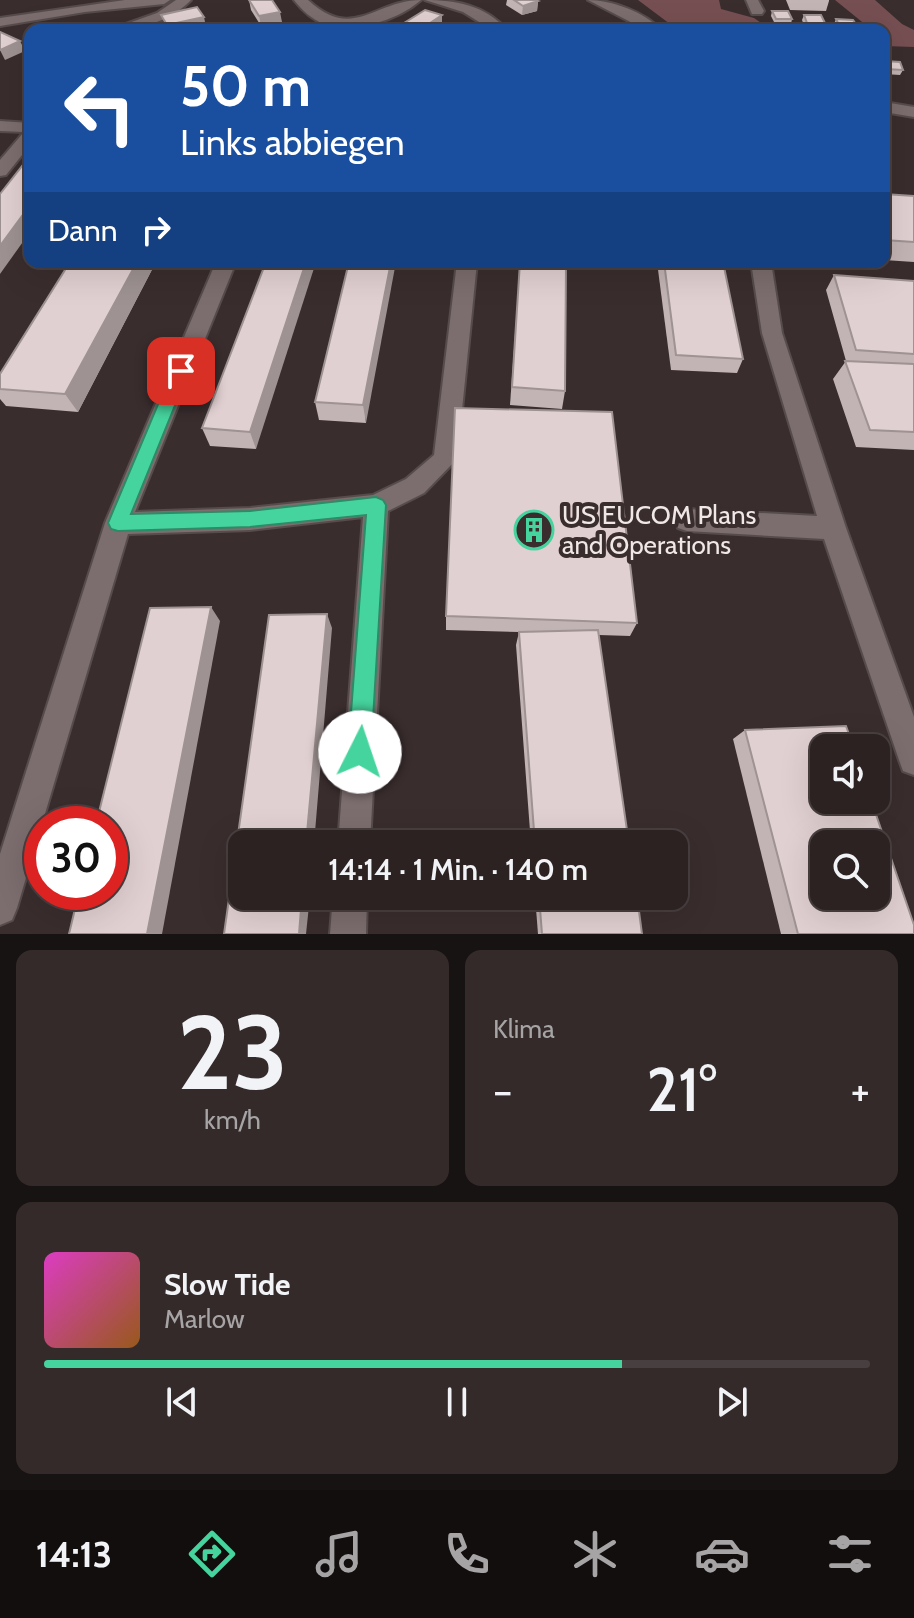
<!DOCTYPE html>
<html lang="de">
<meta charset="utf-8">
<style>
body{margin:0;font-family:Cabin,sans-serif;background:#342a2a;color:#f1f3f6;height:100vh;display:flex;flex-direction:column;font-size:30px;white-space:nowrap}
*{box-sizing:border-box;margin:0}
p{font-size:26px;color:#a6a4a5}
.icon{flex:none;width:44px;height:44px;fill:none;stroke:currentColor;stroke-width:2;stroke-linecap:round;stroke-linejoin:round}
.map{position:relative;height:934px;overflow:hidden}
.details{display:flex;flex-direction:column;gap:16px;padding:16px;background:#181313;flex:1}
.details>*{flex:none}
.top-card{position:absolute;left:24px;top:24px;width:866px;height:244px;border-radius:16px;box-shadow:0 8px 32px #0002,0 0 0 2px #483f40;background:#1a4fa0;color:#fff;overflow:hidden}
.tools{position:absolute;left:810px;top:734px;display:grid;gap:16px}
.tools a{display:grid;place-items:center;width:80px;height:80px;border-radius:16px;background:#2c2222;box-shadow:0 8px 32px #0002,0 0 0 2px #483f40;font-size:40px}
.speed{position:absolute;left:24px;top:806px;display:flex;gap:16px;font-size:40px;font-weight:700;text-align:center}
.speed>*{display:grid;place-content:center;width:104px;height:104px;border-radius:50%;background:#2c2222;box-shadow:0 8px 32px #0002,0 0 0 2px #483f40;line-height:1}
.speed .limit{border:12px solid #d22;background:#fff;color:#111}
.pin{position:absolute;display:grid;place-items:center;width:68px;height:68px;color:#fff;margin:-34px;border-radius:16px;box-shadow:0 4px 12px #0006}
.me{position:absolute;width:88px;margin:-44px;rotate:4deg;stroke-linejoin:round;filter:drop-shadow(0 0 6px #0008)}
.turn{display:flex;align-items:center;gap:28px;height:168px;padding:0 24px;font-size:36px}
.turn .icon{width:104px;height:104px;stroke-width:2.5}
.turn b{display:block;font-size:56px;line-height:68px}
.then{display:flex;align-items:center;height:76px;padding:0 24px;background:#0003;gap:16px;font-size:30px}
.big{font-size:60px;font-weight:600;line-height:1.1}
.details .tile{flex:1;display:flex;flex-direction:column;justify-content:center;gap:12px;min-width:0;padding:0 28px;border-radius:16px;background:#342a2a}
.details .dial{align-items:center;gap:0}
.dial b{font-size:104px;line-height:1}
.song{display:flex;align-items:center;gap:24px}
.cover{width:96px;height:96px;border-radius:12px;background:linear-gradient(135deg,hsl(310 70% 55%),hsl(30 70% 35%))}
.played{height:8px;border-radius:4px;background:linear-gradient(90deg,#46d49e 70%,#483f40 70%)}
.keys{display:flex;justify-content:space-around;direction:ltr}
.heat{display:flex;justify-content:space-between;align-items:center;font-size:44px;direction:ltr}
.details .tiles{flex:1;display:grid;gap:16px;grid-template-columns:1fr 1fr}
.tile:last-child{grid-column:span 2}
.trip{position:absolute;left:228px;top:830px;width:460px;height:80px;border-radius:16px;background:#2c2222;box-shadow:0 8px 32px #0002,0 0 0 2px #483f40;font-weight:600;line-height:80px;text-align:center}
.menu{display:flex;height:128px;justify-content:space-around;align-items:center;background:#120e0e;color:#a6a4a5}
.menu .icon{width:56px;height:56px}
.menu .selected{color:#46d49e}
.menu b{font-size:36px;color:#f1f3f6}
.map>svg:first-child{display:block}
.green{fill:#764f52}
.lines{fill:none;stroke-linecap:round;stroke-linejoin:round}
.minor-casing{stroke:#574c4c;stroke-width:4}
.minor{fill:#7c6d6e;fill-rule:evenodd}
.wall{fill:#c2b3b4}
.shaded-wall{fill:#9e9292}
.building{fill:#e1d0d1;stroke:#9e9292;stroke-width:2;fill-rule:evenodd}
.route{fill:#46d49e;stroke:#2e8a67;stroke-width:2}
.labels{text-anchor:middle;stroke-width:8;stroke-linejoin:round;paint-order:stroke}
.poi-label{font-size:26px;fill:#f0e7e7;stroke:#3a2d2e;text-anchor:start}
</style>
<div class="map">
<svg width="914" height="934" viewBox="0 0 914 934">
<rect width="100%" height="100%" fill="#3a2d2e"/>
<g class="green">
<polygon points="638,0 719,0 721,9 754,18 771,30 678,30"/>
<polygon points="835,0 875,0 902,24 914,30 914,47 884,46 884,30 872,30"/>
</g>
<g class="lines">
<defs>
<g id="minor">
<polygon points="125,0 170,0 164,4 85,12 0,26 0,18"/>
<path d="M176 0H191C170 22 139 30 109 30L157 13Z"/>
<path d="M294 0H308C353 42 375 0 421 0 399 20 353 34 324 24 311 19 302 10 294 0Z"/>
<path d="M425 0C456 0 485 5 507 30H492L463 12Z"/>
<path d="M588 0C611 0 645 12 661 30H646Z"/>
<polygon points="746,0 758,0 764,11 762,14 752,14"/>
<polygon points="884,102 914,107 914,117 884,112"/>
<polygon points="0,121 30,123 30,145 6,175 0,176 0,160 24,132 0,131"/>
<polygon points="216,262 236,262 135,512 250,508 373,495 406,479 434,455 457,262 477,262 457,459 424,493 388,511 370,844 338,844 363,517 250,530 128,534 17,908 12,920 0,925 0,854 105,523"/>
<polygon points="751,262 771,262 782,333 846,528 914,717 914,775 903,771 899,760 824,539 687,531 678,528 674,520 678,512 687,509 817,516 762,333"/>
<polygon points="333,896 367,896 366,934 330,934"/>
</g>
</defs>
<use href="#minor" class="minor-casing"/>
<use href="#minor" class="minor"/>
</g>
<g class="wall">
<polygon points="249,0 282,22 261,26 251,10"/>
<polygon points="507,0 535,0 538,1 537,11 522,15 506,5"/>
<polygon points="786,0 829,0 829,1 826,11 790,10"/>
<polygon points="772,11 792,19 791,24 775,24 771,16"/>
<polygon points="442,15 442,25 435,30 404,30 404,23"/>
<polygon points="804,15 825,23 823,28 805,28 802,20"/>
<polygon points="836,19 858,27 856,30 837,30 834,24"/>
<polygon points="884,61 903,70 900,75 884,74"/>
<polygon points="884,194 914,196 914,262 884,260"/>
<polygon points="70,262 156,262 78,412 6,406 0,399 0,374"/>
<polygon points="266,262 256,449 210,446 202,428"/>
<polygon points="349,262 366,423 319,420 315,402"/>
<polygon points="520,262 565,391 562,409 510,405"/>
<polygon points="657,262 723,262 743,359 737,373 671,370"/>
<polygon points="834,275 914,281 914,450 856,447 833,379 846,361 826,290"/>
<polygon points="446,616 637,623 630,636 599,635 629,844 531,844 516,645 519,632 446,630"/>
<polygon points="745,730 914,934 781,934 733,739"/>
<polygon points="535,896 637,896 642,934 538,934"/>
</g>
<g class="shaded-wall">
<polygon points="538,1 537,11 522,15 523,6"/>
<polygon points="280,12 282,22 261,26 259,16"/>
<polygon points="442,15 442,25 435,30 421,30"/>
<polygon points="204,17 206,27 191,30 168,30 167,25"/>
<polygon points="20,41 25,51 5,60 0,50"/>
<polygon points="30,205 30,232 0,274 0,246"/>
<polygon points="137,262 156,262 78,412 65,394"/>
<polygon points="306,262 316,262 256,449 250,432"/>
<polygon points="391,262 396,262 366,423 363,405"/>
<polygon points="211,607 220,621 162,934 147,934"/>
<polygon points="327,614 332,628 314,844 306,844"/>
<polygon points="302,896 310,896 306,934 299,934"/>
</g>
<g class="building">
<polygon points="249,0 272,0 280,12 259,16"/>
<polygon points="514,0 535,0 538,1 523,6"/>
<polygon points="197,7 204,17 167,25 161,15"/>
<polygon points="425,10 442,15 421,29 404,23"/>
<polygon points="772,11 788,11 792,19 776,19"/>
<polygon points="804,15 821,15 825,23 807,23"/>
<polygon points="836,19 853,20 858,27 840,27"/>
<polygon points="0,32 20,41 0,50"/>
<polygon points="884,61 900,62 903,70 886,69"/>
<polygon points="30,156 30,205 0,246 0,194"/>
<polygon points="884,194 914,196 914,242 884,240"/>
<polygon points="70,262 137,262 65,394 0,389 0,374"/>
<polygon points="266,262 306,262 250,432 202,428"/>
<polygon points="349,262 391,262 363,405 315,402"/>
<polygon points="520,262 566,262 565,391 512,387"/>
<polygon points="664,262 723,262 743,359 676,355"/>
<polygon points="834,275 914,281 914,354 856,350"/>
<polygon points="845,361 914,364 914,432 870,430"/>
<polygon points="455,408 612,412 637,623 446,616"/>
<polygon points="211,607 147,934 69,934 79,892 110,892 110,824 96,824 150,608"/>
<polygon points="327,614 306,844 242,844 242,896 302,896 299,934 224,934 269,615"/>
<polygon points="598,630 629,844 535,844 519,632"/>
<path d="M846 726 854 748H824V800H871L914 925V934H798L745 730ZM824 844H876V896H824Z"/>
<polygon points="539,896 637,896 642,934 542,934"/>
</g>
<polygon class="route" points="181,365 189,371 131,514 250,511 376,497 383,500 386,505 371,752 368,760 360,763 352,760 348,752 366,515 250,527 118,531 111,529 108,523 172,371"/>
<defs>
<symbol id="building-ring" viewBox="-11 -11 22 22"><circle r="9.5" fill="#3a2d2e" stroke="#46d49e" stroke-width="1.5"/><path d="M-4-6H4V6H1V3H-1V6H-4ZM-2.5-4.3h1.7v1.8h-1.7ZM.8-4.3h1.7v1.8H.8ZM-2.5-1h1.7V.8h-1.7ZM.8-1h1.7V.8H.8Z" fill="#46d49e"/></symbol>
</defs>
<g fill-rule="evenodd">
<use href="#building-ring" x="512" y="508" width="44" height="44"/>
</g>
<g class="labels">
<g class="poi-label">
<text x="562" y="524">US EUCOM Plans<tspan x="562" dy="30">and Operations</tspan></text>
</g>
</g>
</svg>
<div class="tools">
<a><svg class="icon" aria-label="sound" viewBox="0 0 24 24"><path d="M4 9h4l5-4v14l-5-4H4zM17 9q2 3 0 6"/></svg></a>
<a><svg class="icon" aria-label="search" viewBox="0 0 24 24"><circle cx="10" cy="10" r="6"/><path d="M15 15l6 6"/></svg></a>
</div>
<div class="speed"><div class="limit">30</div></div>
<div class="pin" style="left:181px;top:371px;background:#d93025"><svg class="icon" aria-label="arrive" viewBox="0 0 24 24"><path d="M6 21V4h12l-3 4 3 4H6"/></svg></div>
<svg class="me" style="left:360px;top:752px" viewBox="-20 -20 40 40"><circle r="19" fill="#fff"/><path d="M0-13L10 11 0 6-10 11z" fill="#46d49e"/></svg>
<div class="trip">14:14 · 1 Min. · 140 m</div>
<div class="top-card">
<div class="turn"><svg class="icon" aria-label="left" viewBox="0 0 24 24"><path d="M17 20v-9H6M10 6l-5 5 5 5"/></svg><div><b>50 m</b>Links abbiegen</div></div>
<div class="then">Dann<svg class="icon" aria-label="right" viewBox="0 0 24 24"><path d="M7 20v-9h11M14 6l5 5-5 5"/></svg></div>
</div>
</div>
<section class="details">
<div class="tiles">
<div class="tile dial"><b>23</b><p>km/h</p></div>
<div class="tile"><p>Klima</p>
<div class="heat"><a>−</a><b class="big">21°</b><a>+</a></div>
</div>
<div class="tile">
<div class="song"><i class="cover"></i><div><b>Slow Tide</b><p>Marlow</p></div></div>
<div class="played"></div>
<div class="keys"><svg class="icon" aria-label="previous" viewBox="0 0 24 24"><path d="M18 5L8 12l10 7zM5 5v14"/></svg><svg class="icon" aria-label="pause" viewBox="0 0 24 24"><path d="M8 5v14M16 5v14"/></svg><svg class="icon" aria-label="next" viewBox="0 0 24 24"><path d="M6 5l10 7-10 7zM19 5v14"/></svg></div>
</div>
</div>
</section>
<nav class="menu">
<b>14:13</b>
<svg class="icon selected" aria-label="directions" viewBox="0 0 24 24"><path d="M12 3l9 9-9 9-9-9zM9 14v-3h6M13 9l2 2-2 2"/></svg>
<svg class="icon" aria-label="music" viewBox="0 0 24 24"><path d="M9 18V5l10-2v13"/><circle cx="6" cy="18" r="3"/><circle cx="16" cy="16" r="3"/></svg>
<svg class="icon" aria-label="phone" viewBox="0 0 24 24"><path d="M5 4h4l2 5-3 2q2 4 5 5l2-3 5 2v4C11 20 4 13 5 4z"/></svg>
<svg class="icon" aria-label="climate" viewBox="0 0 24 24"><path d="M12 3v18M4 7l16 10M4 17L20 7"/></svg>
<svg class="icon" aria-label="car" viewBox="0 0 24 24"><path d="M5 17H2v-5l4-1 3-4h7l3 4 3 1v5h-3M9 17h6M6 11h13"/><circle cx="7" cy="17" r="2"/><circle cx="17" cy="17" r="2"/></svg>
<svg class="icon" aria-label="filters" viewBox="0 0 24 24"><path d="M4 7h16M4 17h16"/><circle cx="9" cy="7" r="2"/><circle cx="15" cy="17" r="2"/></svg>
</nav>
